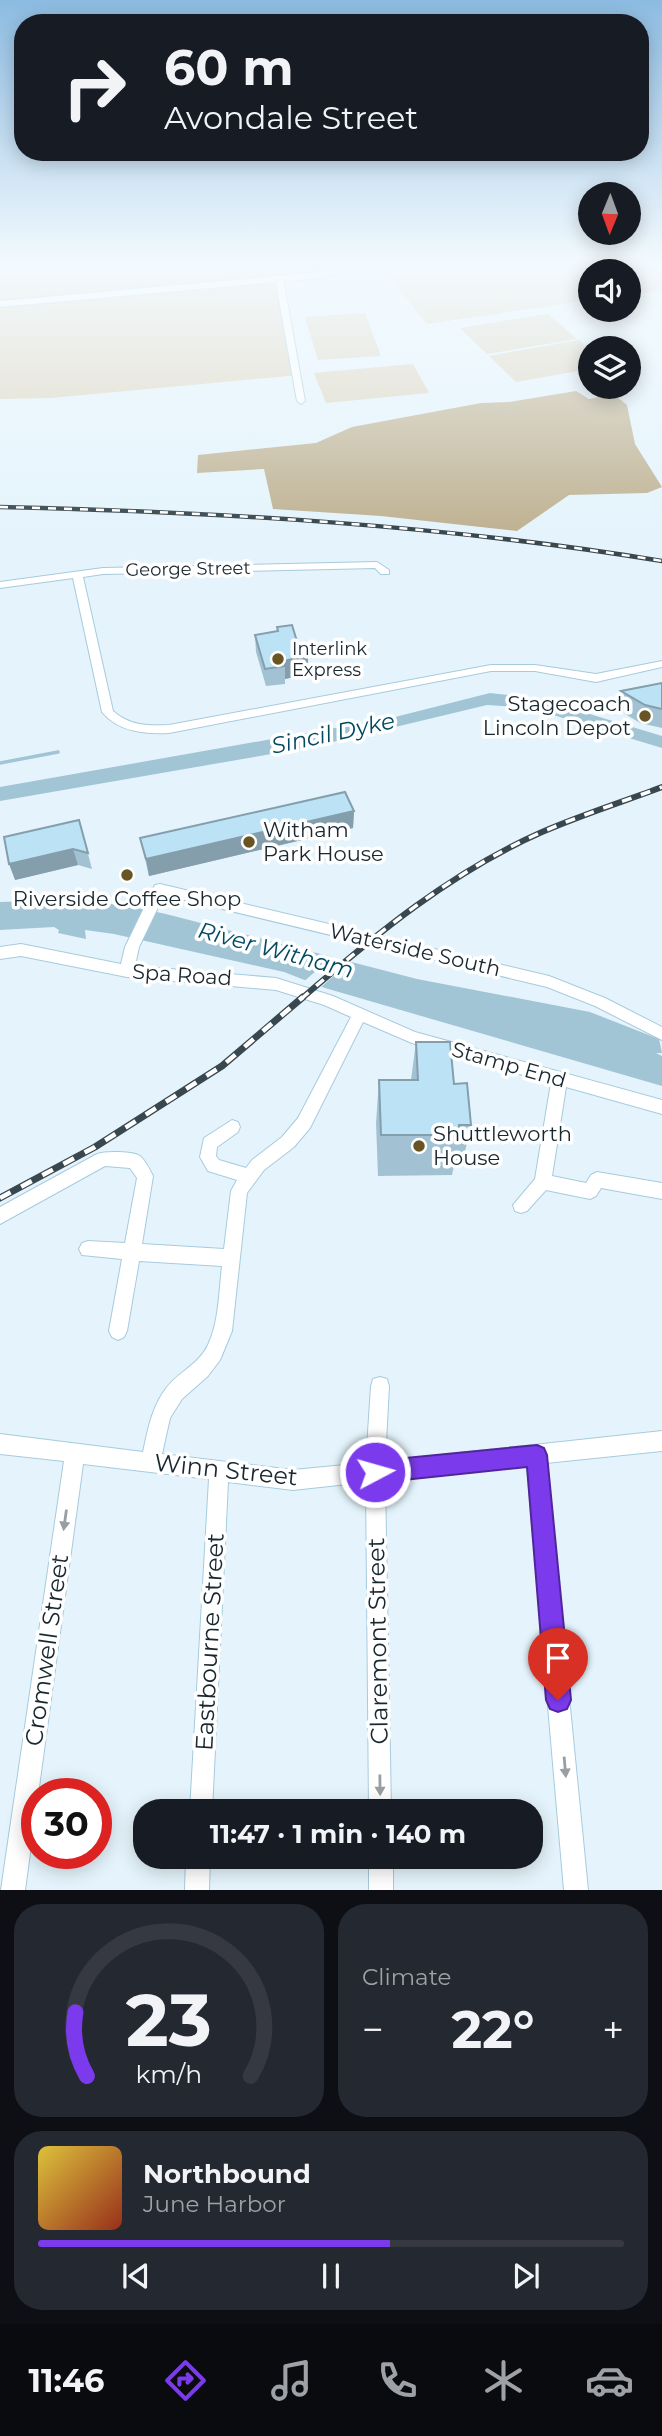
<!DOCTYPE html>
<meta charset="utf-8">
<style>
body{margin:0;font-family:Montserrat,sans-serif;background:#242831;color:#f1f3f6;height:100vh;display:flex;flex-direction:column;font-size:26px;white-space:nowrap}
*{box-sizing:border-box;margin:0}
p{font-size:23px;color:#9ea1a6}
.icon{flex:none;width:38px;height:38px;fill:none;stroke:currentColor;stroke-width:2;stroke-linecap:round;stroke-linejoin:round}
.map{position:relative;height:1890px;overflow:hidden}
.details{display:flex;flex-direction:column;gap:14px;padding:14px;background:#0d0f14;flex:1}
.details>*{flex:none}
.banner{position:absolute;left:14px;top:14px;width:635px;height:147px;border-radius:28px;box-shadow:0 4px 18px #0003;background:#171b24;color:#f1f3f6;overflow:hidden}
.needle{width:46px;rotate:181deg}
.fabs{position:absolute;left:578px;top:182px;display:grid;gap:14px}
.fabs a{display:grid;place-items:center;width:63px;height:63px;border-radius:50%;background:#171b24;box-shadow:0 4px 18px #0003;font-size:35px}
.speed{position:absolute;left:21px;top:1778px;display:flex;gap:14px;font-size:35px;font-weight:700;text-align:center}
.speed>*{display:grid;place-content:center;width:91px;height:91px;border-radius:50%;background:#171b24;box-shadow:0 4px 18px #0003;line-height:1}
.speed .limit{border:10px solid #d22;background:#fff;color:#111}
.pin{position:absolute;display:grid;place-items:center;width:60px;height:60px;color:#fff;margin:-72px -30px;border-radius:50% 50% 50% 0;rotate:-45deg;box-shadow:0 0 7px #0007}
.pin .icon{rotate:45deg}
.me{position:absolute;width:77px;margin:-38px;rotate:84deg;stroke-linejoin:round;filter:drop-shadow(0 0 5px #0008)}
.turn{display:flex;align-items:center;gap:24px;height:147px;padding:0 35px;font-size:32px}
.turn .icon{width:91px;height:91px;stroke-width:2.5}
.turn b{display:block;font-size:49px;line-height:60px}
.big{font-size:52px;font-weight:700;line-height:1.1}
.details .tile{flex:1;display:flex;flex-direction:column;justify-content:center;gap:10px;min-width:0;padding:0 24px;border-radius:28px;background:#242831}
.details .dial{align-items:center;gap:0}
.dial svg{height:182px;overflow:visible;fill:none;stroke:#363941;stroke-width:7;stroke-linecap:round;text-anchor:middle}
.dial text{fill:#f1f3f6;stroke:none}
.song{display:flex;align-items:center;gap:21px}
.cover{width:84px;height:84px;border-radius:10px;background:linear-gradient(135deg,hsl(50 70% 55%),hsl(10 70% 35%))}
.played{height:7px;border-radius:4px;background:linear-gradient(90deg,#7c3aed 60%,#363941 60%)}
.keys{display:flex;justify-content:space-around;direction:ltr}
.heat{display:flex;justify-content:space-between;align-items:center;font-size:38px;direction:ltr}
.details .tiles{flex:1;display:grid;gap:14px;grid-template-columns:1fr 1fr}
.tile:last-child{grid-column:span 2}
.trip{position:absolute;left:133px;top:1799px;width:410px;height:70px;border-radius:28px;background:#171b24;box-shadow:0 4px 18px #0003;font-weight:700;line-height:70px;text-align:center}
.tab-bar{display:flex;height:112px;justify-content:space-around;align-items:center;background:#090b0e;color:#9ea1a6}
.tab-bar .icon{width:49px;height:49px}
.tab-bar .on{color:#7c3aed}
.tab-bar b{font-size:32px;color:#f1f3f6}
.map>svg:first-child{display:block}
.green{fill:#ded5bf}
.forest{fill:#c0b394}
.water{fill:#a2c5d6}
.pier{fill:#e5f4fc}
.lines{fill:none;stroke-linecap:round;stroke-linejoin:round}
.stream{stroke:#a2c5d6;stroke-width:3.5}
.minor-casing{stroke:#a6cbdd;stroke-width:2}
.secondary-casing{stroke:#a6cbdd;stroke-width:2}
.minor{fill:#fff;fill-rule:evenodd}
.secondary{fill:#fff;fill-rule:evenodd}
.rail-far2-casing{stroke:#39474e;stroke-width:4.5}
.rail-far1-casing{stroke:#39474e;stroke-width:6}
.rail-casing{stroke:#39474e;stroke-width:7}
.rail-far2{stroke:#fff;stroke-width:2.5;stroke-dasharray:8;stroke-linecap:butt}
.rail-far1{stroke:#fff;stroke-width:3.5;stroke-dasharray:10;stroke-linecap:butt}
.rail{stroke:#fff;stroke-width:4.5;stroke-dasharray:12;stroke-linecap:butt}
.wall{fill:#a2c2d3}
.shaded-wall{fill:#849eac}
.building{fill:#bce2f5;stroke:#849eac;stroke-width:2}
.oneway{fill:#989ea1}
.route{fill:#7c3aed;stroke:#51269a;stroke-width:2}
.poi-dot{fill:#685523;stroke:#fff;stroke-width:2.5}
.labels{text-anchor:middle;stroke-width:7;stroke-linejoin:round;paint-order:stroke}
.far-street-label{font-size:18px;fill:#19272e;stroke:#fff}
.far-poi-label{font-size:18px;fill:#19272e;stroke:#fff;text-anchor:start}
.poi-label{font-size:21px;fill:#19272e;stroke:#fff;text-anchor:start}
.street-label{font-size:21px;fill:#19272e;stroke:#fff}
.water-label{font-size:23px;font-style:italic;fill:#024a62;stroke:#fff}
.near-street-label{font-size:24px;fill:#19272e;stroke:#fff}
</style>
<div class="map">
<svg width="662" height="1890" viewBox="0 0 662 1890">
<rect width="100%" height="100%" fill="#e5f4fc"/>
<g class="green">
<polygon points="0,263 341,263 344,270 0,302"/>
<polygon points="402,263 662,263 662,290 628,295 628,271 590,271 590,300 427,324 384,270"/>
<polygon points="275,280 300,375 51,398 0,399 0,304 111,297"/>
<polygon points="365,313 381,356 318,360 305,317"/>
<polygon points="548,314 577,339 487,354 460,328"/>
<polygon points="579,340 590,350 590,369 516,382 489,356"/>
<polygon points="413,364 429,393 326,403 314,373"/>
</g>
<polygon class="forest" points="576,391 589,399 613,394 627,405 635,444 662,487 647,493 569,495 517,531 381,516 273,509 264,469 197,473 198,455 316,443 352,427 481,403 509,402"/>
<g class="water">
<polygon points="490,693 537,698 662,736 662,748 530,708 487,705 312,747 0,801 0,787 391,718"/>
<polygon points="62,900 123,905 166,914 417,979 590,1012 659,1039 662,1053 656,1053 662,1056 662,1086 325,988 284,972 114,934 85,930 86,939 58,933 59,930 54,927 0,930 0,902"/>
</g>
<polygon class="pier" points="337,953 354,958 320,988 302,983"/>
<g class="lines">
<polyline class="stream" points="0,763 58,752"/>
<defs>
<g id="minor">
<polygon points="279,276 283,278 305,401 301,404 297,401 275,278"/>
<path d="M377 562 389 570V574H381L375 568 103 574 83 577 113 711C130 726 148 726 169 725L491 665H535L596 674 662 661V667L596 682 535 671H491L169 733C144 734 119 732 102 712L73 578 0 588V582L103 568Z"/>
<path d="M160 884 549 976 605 998 662 1027V1040L595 1006 547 987 164 895 139 947 135 966 276 978 333 996 415 1032 662 1100V1114L566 1087 552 1176 586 1183 591 1175 597 1172 662 1183V1199L601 1188 596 1196 590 1199 546 1190 527 1211 521 1213 515 1211 513 1205 535 1179 551 1083 412 1043 363 1022 310 1128 294 1147 264 1170 247 1193 232 1331 220 1360 208 1376 182 1399 170 1418 162 1454 293 1470 366 1463 371 1386 373 1379 380 1377 387 1379 389 1386 385 1461 662 1431V1451L546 1463 588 1890H564L527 1465 385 1480 391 1811H369L366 1482 293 1490 228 1482 212 1811H190L209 1479 83 1464 25 1890H1L64 1461 0 1454V1434L143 1452C148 1429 152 1406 167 1387 180 1371 199 1364 208 1345 219 1322 219 1291 222 1266L139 1261 127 1331 124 1337 118 1340 112 1337 109 1331 122 1259 82 1255 79 1249 82 1243 88 1241 125 1243 137 1178 130 1168 105 1166 0 1224V1207L97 1154C105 1151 133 1151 140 1156 145 1160 150 1170 153 1176L142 1244 224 1249 231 1191 237 1180 208 1171 200 1157 204 1138 232 1120 238 1122 240 1127 238 1132 217 1147 216 1156 219 1160 246 1168 252 1160 282 1137 298 1118 351 1017 324 1005 276 990 127 977 21 956 0 959V947L21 944 121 964 125 947 155 885Z"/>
<polygon points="186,1857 210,1857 209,1890 185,1890"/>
<rect x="369" y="1857" width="24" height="33"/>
</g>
<polygon id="secondary" points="372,263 393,263 310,279 0,307 0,301 310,273"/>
</defs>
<use href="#minor" class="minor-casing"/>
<use href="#secondary" class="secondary-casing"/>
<use href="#minor" class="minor"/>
<use href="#secondary" class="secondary"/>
<defs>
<path id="rail-far2" d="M0 507C222 512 442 525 662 561"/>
<path id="rail-far1" d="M301 999C375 935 451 872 542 832 581 815 622 802 662 787"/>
<polyline id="rail" points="0,1198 95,1147 222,1066 303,997"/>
</defs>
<use href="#rail-far2" class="rail-far2-casing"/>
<use href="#rail-far1" class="rail-far1-casing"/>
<use href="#rail" class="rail-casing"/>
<use href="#rail-far2" class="rail-far2"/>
<use href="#rail-far1" class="rail-far1"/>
<use href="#rail" class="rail"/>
</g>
<g class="wall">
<polygon points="277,627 308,656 308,674 285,679 285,684 266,686 256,652 255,635 277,632"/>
<polygon points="662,683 662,728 640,723 617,709 621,691"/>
<polygon points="354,811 353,828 149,876 140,838"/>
<polygon points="79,820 92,869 78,865 15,880"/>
<polygon points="416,1042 454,1084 471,1125 462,1165 454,1165 452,1175 378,1176 376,1123 379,1080 411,1080"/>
</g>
<g class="shaded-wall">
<polygon points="308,656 308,674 285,679 285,666 283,661"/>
<polygon points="354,811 353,828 149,876 146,859"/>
<polygon points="73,849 78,865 15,880 9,864"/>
</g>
<g class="building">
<polygon points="292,625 299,648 305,647 308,656 283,661 285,666 265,669 255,635 278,631 277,627"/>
<polygon points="662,683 662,709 645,705 621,691"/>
<polygon points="345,792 354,811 146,859 140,838"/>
<polygon points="79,820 88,853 73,849 9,864 4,837"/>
<polygon points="416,1042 450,1042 454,1084 467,1083 471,1125 459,1125 460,1135 381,1135 379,1080 418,1080"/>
</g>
<defs><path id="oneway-solid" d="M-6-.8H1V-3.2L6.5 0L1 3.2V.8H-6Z" transform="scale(1.75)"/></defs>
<g class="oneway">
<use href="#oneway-solid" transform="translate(65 1520) rotate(98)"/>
<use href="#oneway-solid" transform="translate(565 1767) rotate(85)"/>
<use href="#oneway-solid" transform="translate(380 1785) rotate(89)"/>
</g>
<linearGradient id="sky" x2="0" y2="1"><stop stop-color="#8cbbe1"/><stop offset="0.5" stop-color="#f3fafe"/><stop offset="1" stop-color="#f3fafe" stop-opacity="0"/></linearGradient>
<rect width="662" height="527" fill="url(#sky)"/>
<polygon class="route" points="537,1445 544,1448 547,1455 571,1700 567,1709 558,1712 550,1709 546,1700 527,1467 375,1483 367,1480 364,1472 367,1464 375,1461"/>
<g class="poi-dot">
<circle cx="278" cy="659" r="7"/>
<circle cx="645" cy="716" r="7"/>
<circle cx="249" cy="842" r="7"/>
<circle cx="127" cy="875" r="7"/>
<circle cx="419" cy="1146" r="7"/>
</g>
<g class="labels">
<g class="far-street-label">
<text transform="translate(188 569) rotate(-1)" y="6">George Street</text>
</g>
<g class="far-poi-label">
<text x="292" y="655">Interlink<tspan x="292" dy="21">Express</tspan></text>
</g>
<g class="poi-label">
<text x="631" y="711" text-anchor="end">Stagecoach<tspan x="631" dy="24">Lincoln Depot</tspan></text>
<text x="263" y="837">Witham<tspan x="263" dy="24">Park House</tspan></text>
<text x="127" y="906" text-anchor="middle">Riverside Coffee Shop</text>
<text x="433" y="1141">Shuttleworth<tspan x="433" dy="24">House</tspan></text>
</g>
<g class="street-label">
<text transform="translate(415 950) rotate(13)" y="7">Waterside South</text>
<text transform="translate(182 975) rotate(4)" y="7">Spa Road</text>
<text transform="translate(509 1065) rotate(16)" y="7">Stamp End</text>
</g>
<g class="water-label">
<text transform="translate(333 733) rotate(-12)" y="8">Sincil Dyke</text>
<text transform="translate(276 950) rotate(15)" y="8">River Witham</text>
</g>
<g class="near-street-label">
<text transform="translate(226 1470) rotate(6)" y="8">Winn Street</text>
<text transform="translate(378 1641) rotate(-91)" y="8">Claremont Street</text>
<text transform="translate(210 1642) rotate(-87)" y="8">Eastbourne Street</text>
<text transform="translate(47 1650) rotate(-82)" y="8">Cromwell Street</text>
</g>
</g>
</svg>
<div class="fabs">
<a><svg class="needle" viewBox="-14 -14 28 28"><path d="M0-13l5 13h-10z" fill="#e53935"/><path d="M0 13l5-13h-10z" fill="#9ea1a6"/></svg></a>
<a><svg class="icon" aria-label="sound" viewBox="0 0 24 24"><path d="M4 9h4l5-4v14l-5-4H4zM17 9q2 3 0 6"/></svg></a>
<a><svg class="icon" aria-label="layers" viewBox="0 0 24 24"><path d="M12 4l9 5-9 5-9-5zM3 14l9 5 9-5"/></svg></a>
</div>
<div class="speed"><div class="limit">30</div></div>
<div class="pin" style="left:558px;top:1700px;background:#d93025"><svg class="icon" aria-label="arrive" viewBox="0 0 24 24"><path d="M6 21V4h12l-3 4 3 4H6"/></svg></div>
<svg class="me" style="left:375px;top:1472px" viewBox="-20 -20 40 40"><circle r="17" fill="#7c3aed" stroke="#fff" stroke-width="3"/><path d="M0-11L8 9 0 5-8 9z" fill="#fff"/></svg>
<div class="trip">11:47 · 1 min · 140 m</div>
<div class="banner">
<div class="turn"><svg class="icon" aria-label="right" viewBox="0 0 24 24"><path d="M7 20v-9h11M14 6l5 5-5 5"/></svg><div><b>60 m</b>Avondale Street</div></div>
</div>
</div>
<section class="details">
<div class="tiles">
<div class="tile dial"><svg viewBox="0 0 100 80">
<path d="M14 69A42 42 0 1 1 86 69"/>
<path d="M14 69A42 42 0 0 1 9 41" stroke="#7c3aed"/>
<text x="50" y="56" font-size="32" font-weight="700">23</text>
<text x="50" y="72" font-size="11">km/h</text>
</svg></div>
<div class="tile"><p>Climate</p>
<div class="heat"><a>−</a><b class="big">22°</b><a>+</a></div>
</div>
<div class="tile">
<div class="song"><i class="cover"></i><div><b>Northbound</b><p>June Harbor</p></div></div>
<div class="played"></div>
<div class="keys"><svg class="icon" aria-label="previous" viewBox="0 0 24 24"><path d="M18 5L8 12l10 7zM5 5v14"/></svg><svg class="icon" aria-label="pause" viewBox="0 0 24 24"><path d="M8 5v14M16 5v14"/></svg><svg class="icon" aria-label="next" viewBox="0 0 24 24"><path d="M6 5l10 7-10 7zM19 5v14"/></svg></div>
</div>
</div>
</section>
<nav class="tab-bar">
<b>11:46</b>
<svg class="icon on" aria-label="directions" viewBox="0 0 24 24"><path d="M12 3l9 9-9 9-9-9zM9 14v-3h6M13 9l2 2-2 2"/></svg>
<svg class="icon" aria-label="music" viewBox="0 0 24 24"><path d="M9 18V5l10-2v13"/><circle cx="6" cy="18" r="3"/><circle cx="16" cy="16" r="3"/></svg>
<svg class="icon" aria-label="phone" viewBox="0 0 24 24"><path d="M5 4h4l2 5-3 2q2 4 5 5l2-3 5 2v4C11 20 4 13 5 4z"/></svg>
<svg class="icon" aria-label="climate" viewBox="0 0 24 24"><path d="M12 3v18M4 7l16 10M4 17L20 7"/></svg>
<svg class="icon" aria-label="car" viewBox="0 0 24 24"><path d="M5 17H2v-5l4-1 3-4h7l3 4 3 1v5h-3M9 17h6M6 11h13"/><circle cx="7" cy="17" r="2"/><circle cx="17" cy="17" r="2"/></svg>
</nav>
